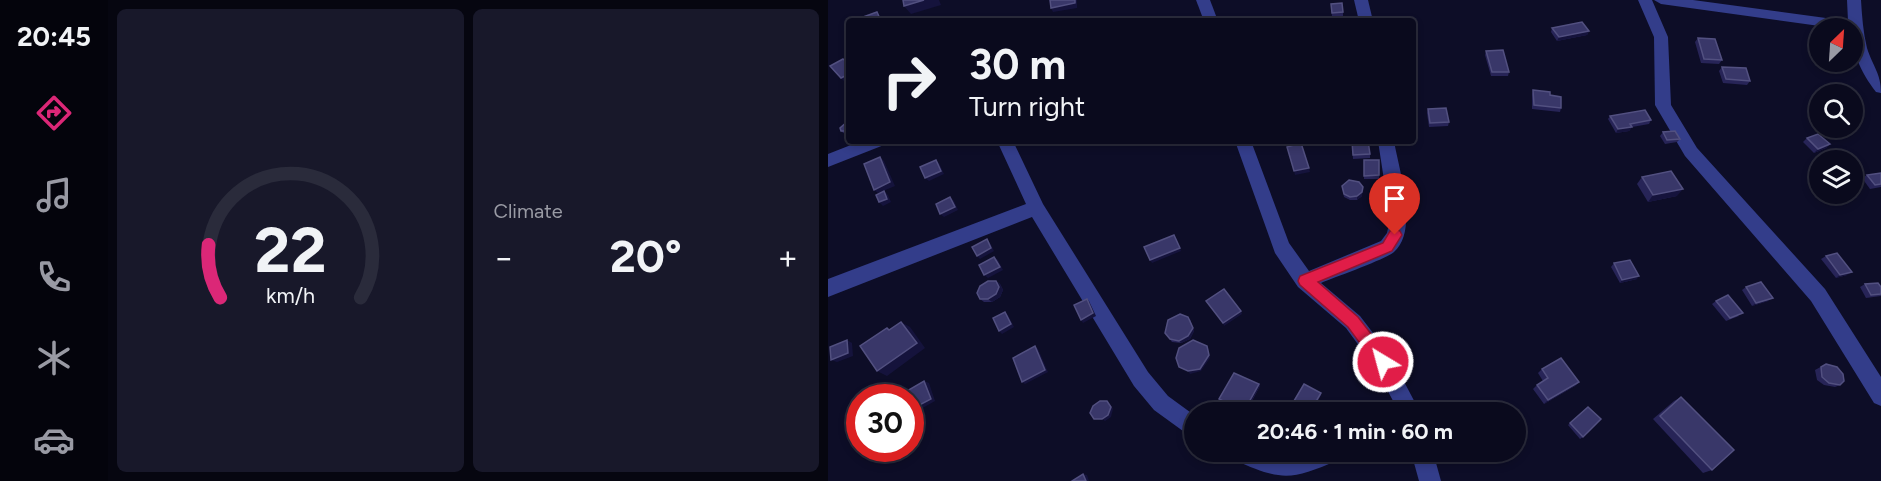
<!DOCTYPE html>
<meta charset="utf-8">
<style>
body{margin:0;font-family:Figtree,sans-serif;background:#18182a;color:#f1f3f6;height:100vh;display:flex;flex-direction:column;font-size:22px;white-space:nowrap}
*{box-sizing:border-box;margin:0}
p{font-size:20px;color:#999aa4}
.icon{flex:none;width:33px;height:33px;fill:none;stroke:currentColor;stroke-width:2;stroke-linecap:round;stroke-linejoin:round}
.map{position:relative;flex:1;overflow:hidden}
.panel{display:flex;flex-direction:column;gap:9px;padding:9px;background:#060610;width:720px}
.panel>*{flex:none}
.hud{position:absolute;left:18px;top:18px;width:570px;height:126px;border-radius:6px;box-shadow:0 3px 9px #0003,0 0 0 2px #2a2b3b;background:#0a0a1d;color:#f1f3f6;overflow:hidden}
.needle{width:39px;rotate:25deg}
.fabs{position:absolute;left:981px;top:18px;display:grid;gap:12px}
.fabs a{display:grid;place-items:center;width:54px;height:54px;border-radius:50%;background:#0a0a1d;box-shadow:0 3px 9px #0003,0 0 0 2px #2a2b3b;font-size:30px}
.speed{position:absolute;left:18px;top:384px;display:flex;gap:12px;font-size:30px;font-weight:700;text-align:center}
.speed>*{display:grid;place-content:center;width:78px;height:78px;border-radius:50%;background:#0a0a1d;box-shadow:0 3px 9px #0003,0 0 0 2px #2a2b3b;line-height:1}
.speed .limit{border:9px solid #d22;background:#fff;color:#111}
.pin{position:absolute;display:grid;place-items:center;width:51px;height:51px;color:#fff;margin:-62px -26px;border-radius:50% 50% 50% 0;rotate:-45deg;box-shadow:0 0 6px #0007}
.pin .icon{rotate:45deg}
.me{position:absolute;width:66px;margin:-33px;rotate:323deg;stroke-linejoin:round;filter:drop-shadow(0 0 4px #0008)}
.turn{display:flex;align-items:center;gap:21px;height:126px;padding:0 24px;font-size:27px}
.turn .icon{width:78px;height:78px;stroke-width:2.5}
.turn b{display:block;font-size:42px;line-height:51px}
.big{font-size:45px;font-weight:700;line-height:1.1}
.panel .widget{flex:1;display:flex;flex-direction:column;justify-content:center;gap:9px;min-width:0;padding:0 21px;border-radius:9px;background:#18182a}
.panel .dial{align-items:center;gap:0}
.dial svg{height:156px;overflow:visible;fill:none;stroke:#2a2b3b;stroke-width:7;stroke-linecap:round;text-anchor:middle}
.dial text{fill:#f1f3f6;stroke:none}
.heat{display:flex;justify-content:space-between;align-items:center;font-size:33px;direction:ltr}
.panel .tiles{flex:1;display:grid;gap:9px;grid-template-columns:repeat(2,1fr)}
.trip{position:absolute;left:356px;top:402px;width:342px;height:60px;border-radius:30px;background:#0a0a1d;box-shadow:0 3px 9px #0003,0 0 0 2px #2a2b3b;font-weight:700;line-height:60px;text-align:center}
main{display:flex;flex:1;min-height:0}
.tab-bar{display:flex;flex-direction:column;width:108px;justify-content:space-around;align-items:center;background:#04040c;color:#999aa4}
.tab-bar .icon{width:42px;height:42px}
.tab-bar .on{color:#db2777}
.tab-bar b{font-size:27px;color:#f1f3f6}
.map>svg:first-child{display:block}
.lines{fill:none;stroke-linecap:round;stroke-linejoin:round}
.minor{fill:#333d8a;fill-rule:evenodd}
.wall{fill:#272457}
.shaded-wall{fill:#15133c}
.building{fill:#393769;stroke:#525080;stroke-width:1.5}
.route{fill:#e11d48;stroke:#92132f;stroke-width:1.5}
</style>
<main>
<nav class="tab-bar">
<b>20:45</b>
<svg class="icon on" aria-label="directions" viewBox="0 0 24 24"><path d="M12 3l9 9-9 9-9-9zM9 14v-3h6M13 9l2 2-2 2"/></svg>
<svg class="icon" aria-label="music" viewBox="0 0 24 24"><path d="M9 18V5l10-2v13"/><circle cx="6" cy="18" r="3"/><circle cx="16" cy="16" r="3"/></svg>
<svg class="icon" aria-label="phone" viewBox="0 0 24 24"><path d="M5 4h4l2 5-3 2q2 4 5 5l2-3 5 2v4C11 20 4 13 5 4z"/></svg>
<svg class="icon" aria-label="climate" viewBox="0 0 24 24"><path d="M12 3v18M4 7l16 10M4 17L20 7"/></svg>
<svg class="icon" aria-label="car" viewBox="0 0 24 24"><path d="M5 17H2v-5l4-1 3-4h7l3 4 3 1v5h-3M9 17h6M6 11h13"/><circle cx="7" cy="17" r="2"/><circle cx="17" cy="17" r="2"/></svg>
</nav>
<section class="panel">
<div class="tiles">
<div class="widget dial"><svg viewBox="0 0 100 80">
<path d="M14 69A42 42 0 1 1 86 69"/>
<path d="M14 69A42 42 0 0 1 8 42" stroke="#db2777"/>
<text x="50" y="56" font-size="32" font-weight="700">22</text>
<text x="50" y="72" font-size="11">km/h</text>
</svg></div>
<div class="widget"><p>Climate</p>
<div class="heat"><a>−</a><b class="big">20°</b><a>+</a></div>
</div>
</div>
</section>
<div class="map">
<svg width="1053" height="481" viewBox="0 0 1053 481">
<rect width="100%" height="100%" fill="#0d0d27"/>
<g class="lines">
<g class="minor">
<polygon points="368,0 382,0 390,21 376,21"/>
<polygon points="526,0 540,0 545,21 531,21"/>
<polygon points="810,0 824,0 840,37 843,105 869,148 997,289 1053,377 1053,406 1046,403 983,301 857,156 827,105 826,37"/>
<path d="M826 0H865L1020 21 1019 0H1033C1034 16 1035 32 1039 48 1045 67 1053 73 1053 93L1048 92C1033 72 1024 54 1024 28H1006L833 4Z"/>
<polygon points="33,141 58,141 56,145 0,167 0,154"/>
<polygon points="169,141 185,141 215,204 320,372 340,396 366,415 366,439 326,410 306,386 204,217 0,297 0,279 198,204"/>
<path d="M407 141H423L461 243 481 271 553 241 559 233 562 219 550 141H566C571 170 591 230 566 252 556 260 507 277 493 283L532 316 562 355 592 412H571L548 369 518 328 470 287 447 253Z"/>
<path d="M403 452H438L458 457 480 452H513L510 460C462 481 454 481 406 460Z"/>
<polygon points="583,452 605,452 613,481 591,481"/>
</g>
</g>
<g class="wall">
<polygon points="503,4 515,12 515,17 504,17"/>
<polygon points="724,28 761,31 759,35 729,41 723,32"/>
<polygon points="870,38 894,60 891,64 873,63 867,42"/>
<polygon points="658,51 681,72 680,76 663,76 657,55"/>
<polygon points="894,67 922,81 919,85 895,83 891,71"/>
<polygon points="705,90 722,95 733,108 732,112 704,109 704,94"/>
<polygon points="600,109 621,122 620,126 601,127 599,113"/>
<polygon points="782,116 823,120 821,124 804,127 801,131 788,133 780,119"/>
<polygon points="21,121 21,135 18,135 13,131"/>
<polygon points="835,132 852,139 849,142 837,144 832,136"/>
<polygon points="979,138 1002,144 998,148 986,153 975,142"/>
<polygon points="524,141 542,154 542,158 525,159"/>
<rect x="536" y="160" width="15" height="19"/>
<polygon points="1053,173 1053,187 1042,189 1034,178 1039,175"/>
<polygon points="814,177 849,196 820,202 809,184"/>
<polygon points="514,186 534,196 529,200 522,200 516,197"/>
<polygon points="998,256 1019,275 1008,278 993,259"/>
<polygon points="786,263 809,279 792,283 783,267"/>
<polygon points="168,281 172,284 175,290 172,297 164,302 156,302 152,299"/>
<polygon points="1037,284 1053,287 1053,296 1038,298 1032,287"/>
<polygon points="918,287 940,301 924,306 914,290"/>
<polygon points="888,301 911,316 898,321 884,304"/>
<polygon points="362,319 366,331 362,339 353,343 344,342 337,333"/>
<polygon points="998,364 1012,385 1007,387 996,385 989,380 987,370"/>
<polygon points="714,369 751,382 747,386 716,404 705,389 709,385 715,381 710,373"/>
<polygon points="431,384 432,386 418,412 393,401 391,399"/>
<polygon points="493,393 493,395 483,412 472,412 463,408 463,406"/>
<polygon points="853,397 884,470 875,473 825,419 846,401"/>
<polygon points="760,407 755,437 752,439 740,425"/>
</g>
<g class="shaded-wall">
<polygon points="96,0 111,0 113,5 83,14 76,6"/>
<polygon points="247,0 249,0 249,8 225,12 223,8"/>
<polygon points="761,31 759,35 729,41 731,37"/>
<polygon points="21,74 21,80 17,82 13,78"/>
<polygon points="804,127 801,131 788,133 790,129"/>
<polygon points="1002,144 998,148 986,153 990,149"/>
<polygon points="52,157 56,161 67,186 50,193 46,190"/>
<polygon points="108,160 111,163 116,174 101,181 97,178"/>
<polygon points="481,168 482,172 467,175 466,171"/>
<polygon points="535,187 534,196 529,200 529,196"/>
<polygon points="855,189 849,196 820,202 825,195"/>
<polygon points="56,191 60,195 63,202 55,206 51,202"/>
<polygon points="122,197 126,201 130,210 116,217 112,214"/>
<polygon points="346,235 353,251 324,263 322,260"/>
<polygon points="159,239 162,243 166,251 152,259 149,256"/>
<polygon points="166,257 170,260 175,270 160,278 156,275"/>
<polygon points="1024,272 1019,275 1008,278 1012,275"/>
<polygon points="811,276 809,279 792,283 794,280"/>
<polygon points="168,281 172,284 175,290 172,297 164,302 160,299"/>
<polygon points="945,298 940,301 924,306 928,303"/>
<polygon points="259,299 261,301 268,316 255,323 253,320"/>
<polygon points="413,311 414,314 396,326 395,323"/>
<polygon points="177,312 180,315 186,327 174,334 171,331"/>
<polygon points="360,317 366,331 362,339 353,343 351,341"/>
<polygon points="73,322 82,327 97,348 59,376 49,371"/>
<polygon points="19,340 24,343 25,356 9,362 3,360"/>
<polygon points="207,346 210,349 220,372 197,384 194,382"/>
<polygon points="379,346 380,348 382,358 373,371 362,374 360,371"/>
<polygon points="96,381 101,383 107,401 82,415 82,410"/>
<polygon points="751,382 747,386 716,404 720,400"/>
<polygon points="431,384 432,386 417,412 416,411"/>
<polygon points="493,393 493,395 483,412 482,412"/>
<polygon points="279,401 282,404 285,409 283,417 277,421 274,419"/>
<polygon points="255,474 259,475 261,481 258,481"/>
</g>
<g class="building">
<polygon points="75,0 96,0 76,6"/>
<polygon points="222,0 247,0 247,3 223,8"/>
<polygon points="514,3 515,12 504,13 503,4"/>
<polygon points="49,12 53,21 24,21"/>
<polygon points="287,18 289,21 277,21"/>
<polygon points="754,22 761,31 731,37 724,28"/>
<polygon points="870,38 887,39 894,60 876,59"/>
<polygon points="675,50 681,72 664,72 658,51"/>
<polygon points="15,59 21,64 21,74 13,78 2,66"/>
<polygon points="894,67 918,68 922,81 898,79"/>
<polygon points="705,90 722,92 722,95 733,97 733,108 706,105"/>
<polygon points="618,108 621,122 602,123 600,109"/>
<polygon points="817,110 823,120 802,124 804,127 790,129 782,116"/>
<polygon points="20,121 21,121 21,129 18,131 13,131 12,128"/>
<polygon points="847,131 852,139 839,140 835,132"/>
<polygon points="990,134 1002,144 990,149 979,138"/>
<polygon points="524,141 540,141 542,154 525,155"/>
<polygon points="473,143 481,168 466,171 459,147"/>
<polygon points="52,157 62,182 46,190 36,164"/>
<polygon points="108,160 113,171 97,178 92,167"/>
<polygon points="536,160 551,160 551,175 536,176"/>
<polygon points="843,171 855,189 825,195 814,177"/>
<polygon points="1053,173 1053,184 1047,185 1039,175"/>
<polygon points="521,180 531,182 535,187 534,192 529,196 522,197 516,194 514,186"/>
<polygon points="56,191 59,199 51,202 48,195"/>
<polygon points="122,197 127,207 112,214 108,204"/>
<polygon points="346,235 352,248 322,260 316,247"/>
<polygon points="159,239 163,248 149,256 144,247"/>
<polygon points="1009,253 1024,272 1012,275 998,256"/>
<polygon points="166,257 172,267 156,275 151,265"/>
<polygon points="802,260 811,276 794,280 786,263"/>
<polygon points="160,281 168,281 171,287 168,294 160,299 152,299 149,293 152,286"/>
<polygon points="933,282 945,298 928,303 918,287"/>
<polygon points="1050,283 1053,287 1053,294 1043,295 1037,284"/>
<polygon points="396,289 413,311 395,323 378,301"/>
<polygon points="900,295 915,313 902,318 888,301"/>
<polygon points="259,299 265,313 253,320 246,305"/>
<polygon points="177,312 183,324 171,331 165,318"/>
<polygon points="352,314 360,317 365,328 360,336 351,341 342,339 337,333 340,320"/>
<polygon points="73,322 89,343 49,371 32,346 59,328 61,330"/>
<polygon points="19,340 20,353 3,360 2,347"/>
<polygon points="365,340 379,346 381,355 372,369 360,371 351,367 348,358 351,348"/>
<polygon points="207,346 217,370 194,382 185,358"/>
<polygon points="733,358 751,382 720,400 709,385 720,378 714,369"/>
<polygon points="998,364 1009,367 1015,374 1016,381 1012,385 1001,383 994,377 993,367"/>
<polygon points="406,373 431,384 416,411 391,399"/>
<polygon points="96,381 103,399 82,410 82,398 67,398"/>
<polygon points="476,384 493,393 482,412 475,412 463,406"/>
<polygon points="853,397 906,450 884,470 832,416"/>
<polygon points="272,401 279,401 283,407 280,415 274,419 266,419 262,413 265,406"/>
<polygon points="760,407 773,419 755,437 742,423"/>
<polygon points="255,474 258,481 244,481"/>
</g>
<polygon class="route" points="567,229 572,231 574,235 564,251 490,282 530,317 561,357 563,362 561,368 555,370 550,368 520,327 472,285 470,281 472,276 555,243 562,231"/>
</svg>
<div class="fabs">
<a><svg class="needle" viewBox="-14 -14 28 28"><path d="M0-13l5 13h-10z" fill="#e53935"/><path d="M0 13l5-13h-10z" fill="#999aa4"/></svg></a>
<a><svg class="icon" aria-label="search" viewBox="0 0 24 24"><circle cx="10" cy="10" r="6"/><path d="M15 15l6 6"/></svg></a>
<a><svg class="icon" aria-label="layers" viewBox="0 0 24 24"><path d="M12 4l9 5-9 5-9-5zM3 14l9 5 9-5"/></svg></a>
</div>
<div class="speed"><div class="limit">30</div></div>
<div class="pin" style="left:567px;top:235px;background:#d93025"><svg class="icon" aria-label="arrive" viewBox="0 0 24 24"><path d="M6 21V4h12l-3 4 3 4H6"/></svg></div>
<svg class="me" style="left:555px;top:362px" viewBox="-20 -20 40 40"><circle r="17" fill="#e11d48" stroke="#fff" stroke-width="3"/><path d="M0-11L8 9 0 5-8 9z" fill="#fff"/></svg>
<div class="trip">20:46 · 1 min · 60 m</div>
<div class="hud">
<div class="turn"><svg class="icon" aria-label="right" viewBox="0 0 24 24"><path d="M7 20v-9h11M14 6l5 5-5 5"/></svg><div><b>30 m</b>Turn right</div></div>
</div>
</div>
</main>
